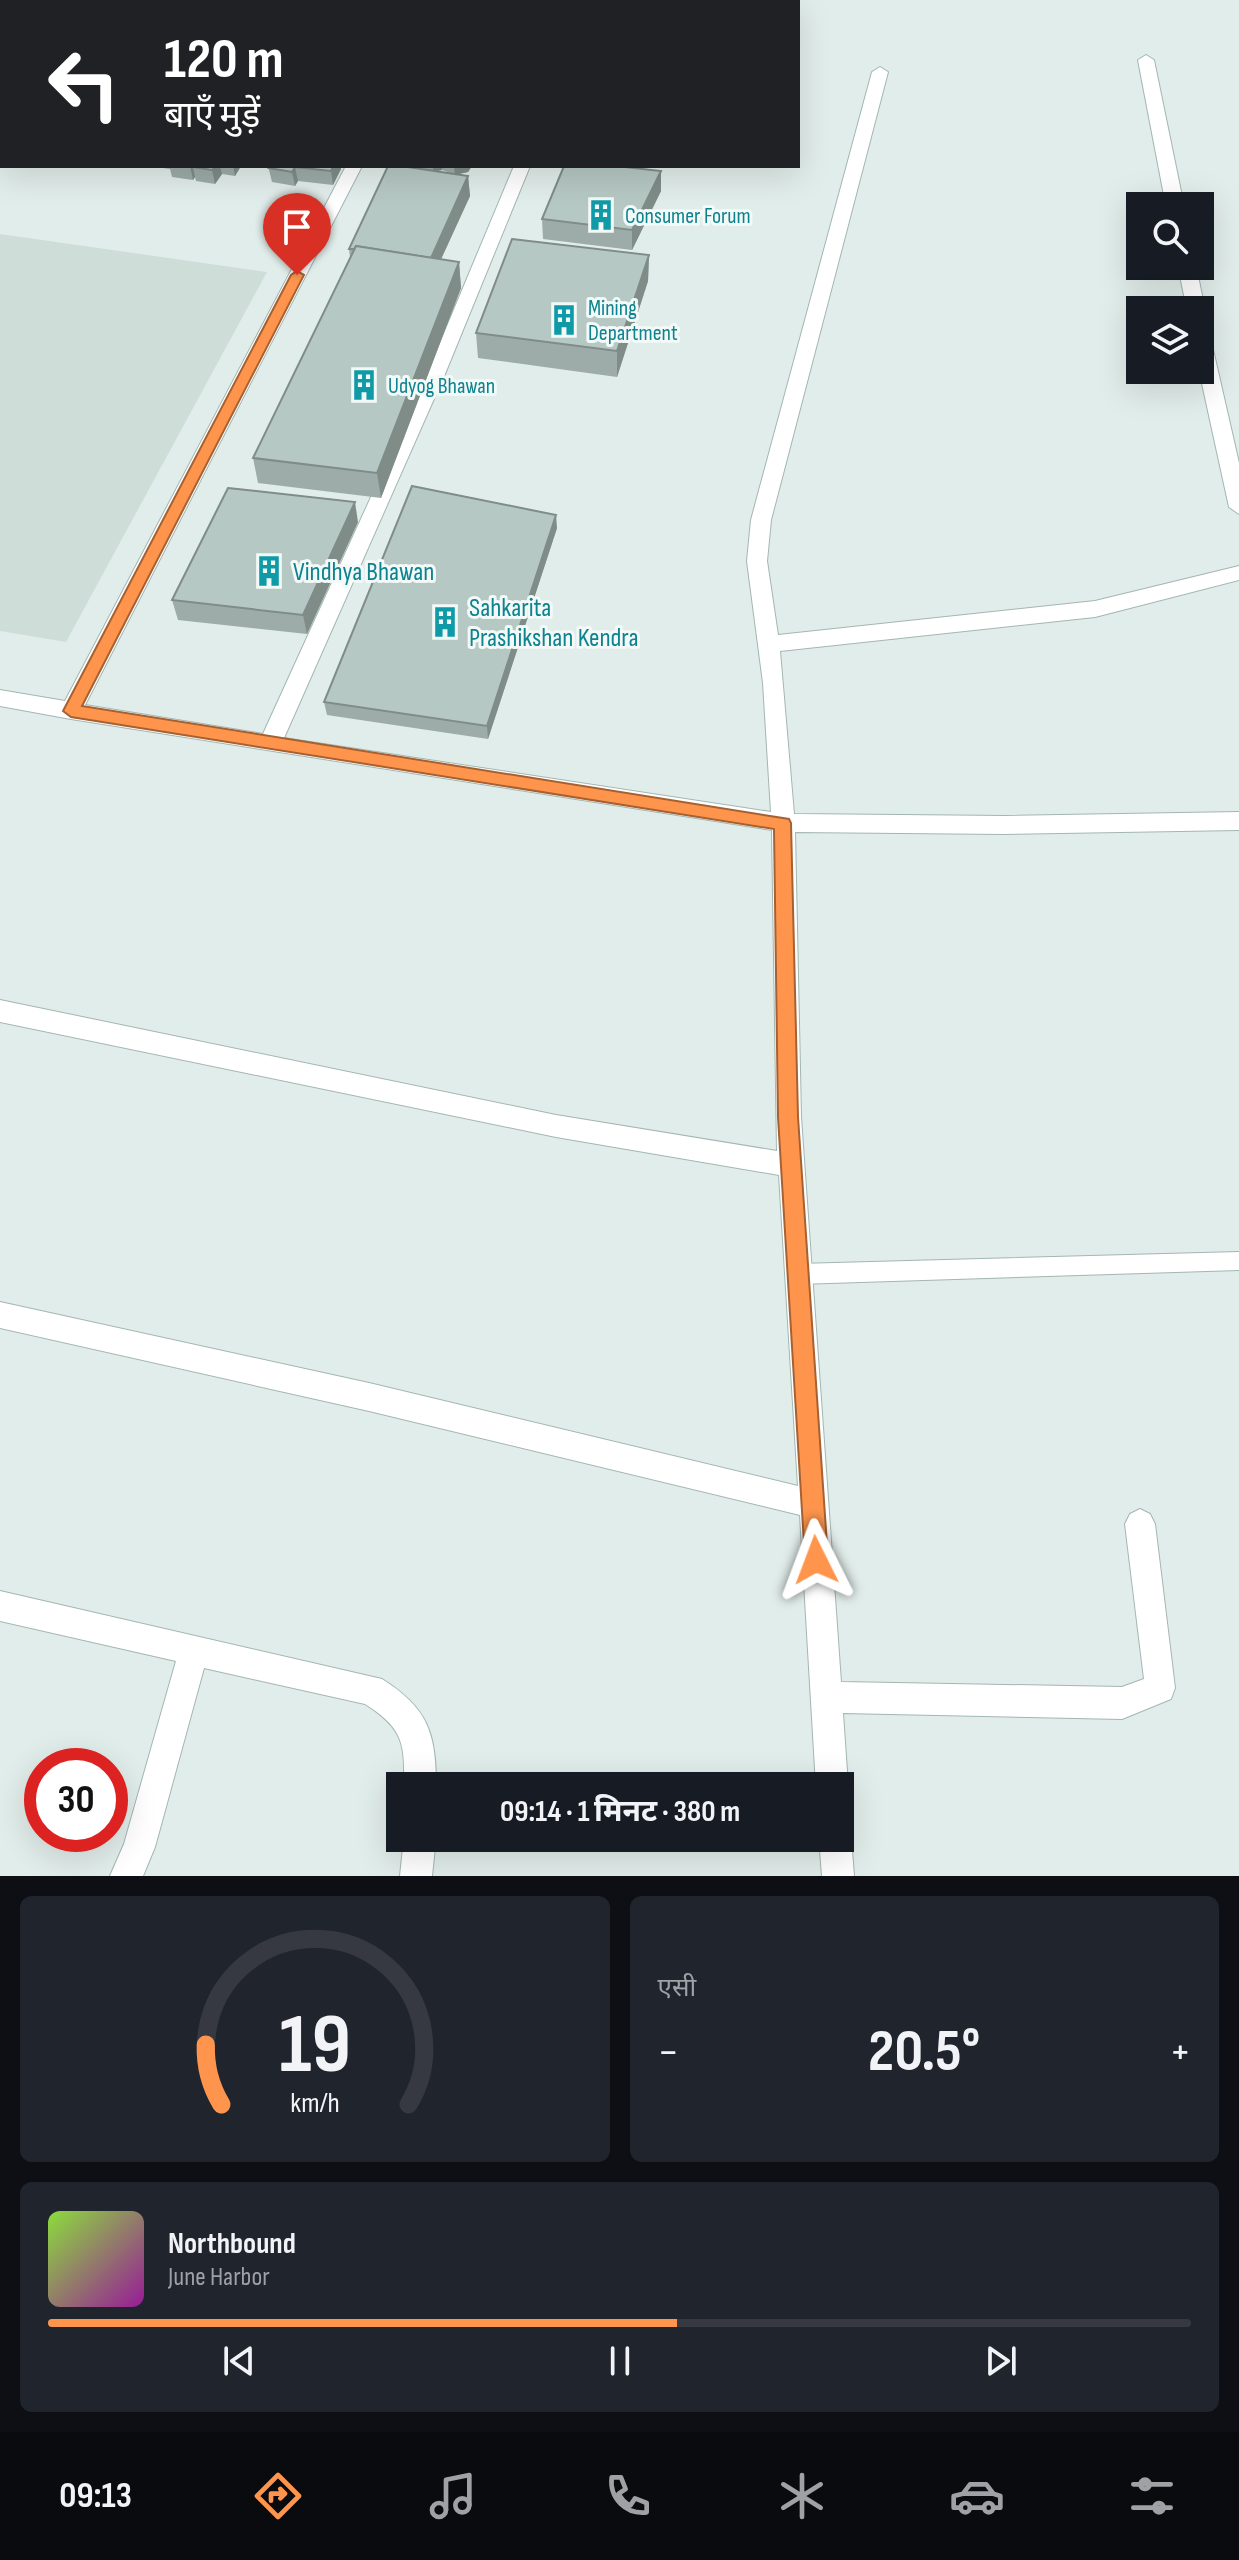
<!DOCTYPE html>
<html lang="hi">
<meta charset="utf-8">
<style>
body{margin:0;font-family:"Sofia Sans Condensed","Noto Sans Devanagari",sans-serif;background:#20242c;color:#f1f3f6;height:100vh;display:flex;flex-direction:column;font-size:30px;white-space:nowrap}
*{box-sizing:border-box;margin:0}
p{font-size:26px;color:#9ea1a6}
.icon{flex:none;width:44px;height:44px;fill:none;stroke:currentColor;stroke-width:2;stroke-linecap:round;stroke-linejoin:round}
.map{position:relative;height:1876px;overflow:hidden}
.details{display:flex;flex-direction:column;gap:20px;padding:20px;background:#0d0f14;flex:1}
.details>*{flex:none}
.top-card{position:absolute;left:0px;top:0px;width:800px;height:168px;box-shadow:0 8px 32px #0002;background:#202124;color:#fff;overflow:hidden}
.fabs{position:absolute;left:1126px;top:192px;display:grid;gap:16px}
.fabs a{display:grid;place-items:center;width:88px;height:88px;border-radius:0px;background:#171b24;box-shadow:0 8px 32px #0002;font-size:40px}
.speed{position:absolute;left:24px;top:1748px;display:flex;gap:16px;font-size:40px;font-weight:700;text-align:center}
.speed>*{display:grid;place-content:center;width:104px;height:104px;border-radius:50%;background:#171b24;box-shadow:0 8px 32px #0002;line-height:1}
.speed .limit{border:12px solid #d22;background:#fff;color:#111}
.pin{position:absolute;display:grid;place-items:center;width:68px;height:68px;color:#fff;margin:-82px -34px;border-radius:50% 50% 50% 0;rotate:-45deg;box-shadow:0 0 8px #0007}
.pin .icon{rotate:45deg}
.me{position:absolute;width:88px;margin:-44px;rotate:357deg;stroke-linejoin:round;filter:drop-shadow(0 0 6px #0008)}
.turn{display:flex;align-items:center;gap:28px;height:168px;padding:0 32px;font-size:36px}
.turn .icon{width:104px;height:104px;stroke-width:2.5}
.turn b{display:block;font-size:56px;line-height:68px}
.big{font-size:60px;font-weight:700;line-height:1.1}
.details .tile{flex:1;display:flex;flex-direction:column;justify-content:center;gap:12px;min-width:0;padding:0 28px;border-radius:12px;background:#20242c}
.details .dial{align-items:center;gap:0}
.dial svg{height:208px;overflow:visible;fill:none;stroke:#363941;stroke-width:7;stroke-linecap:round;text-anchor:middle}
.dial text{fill:#f1f3f6;stroke:none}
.song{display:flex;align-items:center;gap:24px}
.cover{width:96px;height:96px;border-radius:12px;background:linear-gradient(135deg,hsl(90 70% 55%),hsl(300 70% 35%))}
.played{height:8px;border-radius:4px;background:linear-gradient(90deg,#ff954d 55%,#363941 55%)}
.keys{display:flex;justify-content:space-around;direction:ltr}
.heat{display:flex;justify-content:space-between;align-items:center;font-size:44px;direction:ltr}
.details .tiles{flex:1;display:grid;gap:20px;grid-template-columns:1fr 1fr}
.tile:last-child{grid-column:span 2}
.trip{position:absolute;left:386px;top:1772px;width:468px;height:80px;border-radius:0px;background:#171b24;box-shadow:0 8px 32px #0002;font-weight:700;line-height:80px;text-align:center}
.menu{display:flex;height:128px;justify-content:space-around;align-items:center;background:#090b0e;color:#9ea1a6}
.menu .icon{width:56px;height:56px}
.menu .on{color:#ff954d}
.menu b{font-size:36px;color:#f1f3f6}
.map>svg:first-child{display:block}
.built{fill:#cfddd9}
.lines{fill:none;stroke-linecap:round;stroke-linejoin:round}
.lane-casing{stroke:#a3b6b2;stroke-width:2}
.street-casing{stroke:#a3b6b2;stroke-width:2}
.lane{fill:#fff;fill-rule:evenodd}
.street{fill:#fff;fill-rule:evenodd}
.wall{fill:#9daca8;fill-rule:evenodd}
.shaded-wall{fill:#7f8c88}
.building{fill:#b6c8c3;stroke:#7f8c88;stroke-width:2}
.route{fill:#ff954d;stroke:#a66132;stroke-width:2}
.labels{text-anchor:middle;stroke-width:6;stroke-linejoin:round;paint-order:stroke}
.far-culture-label{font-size:22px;fill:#0d838f;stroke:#f2f9f7;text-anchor:start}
.culture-label{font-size:26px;fill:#0d838f;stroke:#f2f9f7;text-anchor:start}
</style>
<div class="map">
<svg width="1239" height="1876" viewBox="0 0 1239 1876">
<rect width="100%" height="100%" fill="#e1edea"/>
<polygon class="built" points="0,234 267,272 66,642 0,631"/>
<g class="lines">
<defs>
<polygon id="lane" points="1239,1252 1239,1270 798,1284 791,1281 788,1274 791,1267 798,1264"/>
<g id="street">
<polygon points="339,0 368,0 370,2 341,2"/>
<polygon points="577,0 593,0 576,2"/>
<polygon points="1146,55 1154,60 1184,206 1166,206 1138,60"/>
<polygon points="880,67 888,72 771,520 767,561 778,635 1095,601 1239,566 1239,580 1095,617 780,651 794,814 1005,816 1239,812 1239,830 1005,834 795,832 801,1117 841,1682 1122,1687 1144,1679 1125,1524 1130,1514 1140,1509 1150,1514 1155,1524 1175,1688 1171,1699 1122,1719 843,1713 848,1786 840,1799 840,1786 816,1786 800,1515 369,1411 0,1328 0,1302 369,1383 798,1486 779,1175 556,1137 0,1022 0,1000 556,1115 777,1151 772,830 71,719 0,706 0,690 65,701 346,166 362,166 85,705 263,734 427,374 514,166 530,166 445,374 284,738 771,812 763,683 747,561 751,520 872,72"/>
<polygon points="1178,266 1196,266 1205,310 1202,314 1200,315 1200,310 1187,310"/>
<polygon points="1200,326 1209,332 1239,463 1239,514 1229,507 1199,370"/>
<path d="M0 1591 382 1679C428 1708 436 1733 436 1786H404C405 1743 403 1728 365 1704L204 1668 155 1847 143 1876H110L124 1844 176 1661 0 1621Z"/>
<polygon points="840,1824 846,1827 851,1838 854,1876 822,1876 819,1838 840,1838"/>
<polygon points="404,1838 436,1838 432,1876 400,1876"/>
</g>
</defs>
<use href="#lane" class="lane-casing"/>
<use href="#street" class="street-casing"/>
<use href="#lane" class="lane"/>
<use href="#street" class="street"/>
</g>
<g class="wall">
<polygon points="163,166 241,166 235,176 222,174 215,184 196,181 195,177 193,180 172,177 170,169 163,168"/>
<polygon points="268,166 341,166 341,169 333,185 298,181 295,186 272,182"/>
<path d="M407 166H472L468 172 456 174 468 176 470 196 441 259 459 262 461 288 381 498 258 483 253 458 350 257 349 249 408 167ZM442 170 453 174 436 171Z"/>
<polygon points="661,171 661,191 632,250 543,239 542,219"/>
<polygon points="649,255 648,281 617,377 478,358 476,333"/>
<polygon points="358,522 307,634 178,620 172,600"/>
<polygon points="557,528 488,739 327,715 324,702"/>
</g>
<g class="shaded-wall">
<polygon points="190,166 195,166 193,167 195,177 193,180"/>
<polygon points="215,166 220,166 222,174 215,184 212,170"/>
<polygon points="233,166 241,166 235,176"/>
<polygon points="333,166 341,166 341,169 333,185 331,171"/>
<polygon points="433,166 442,166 442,170 433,172"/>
<polygon points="454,166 472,166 468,172 455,175"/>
<polygon points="295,167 298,181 295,186 292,172"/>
<polygon points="661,171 661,191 632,250 632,230"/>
<polygon points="468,176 470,196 432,279 430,259"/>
<polygon points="649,255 648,281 617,377 617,351"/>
<polygon points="459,262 461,288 381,498 377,473"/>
<polygon points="355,502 358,522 307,634 303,615"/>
<polygon points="556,515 557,528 488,739 487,726"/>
</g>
<g class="building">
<polygon points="194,166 215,166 212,170 193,167"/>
<polygon points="271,166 333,166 331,171 295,167 292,172 269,168"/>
<polygon points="388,166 401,166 468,176 431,258 356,246 354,249 349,249"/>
<polygon points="564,166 616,166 661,171 632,230 542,219"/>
<polygon points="512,239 649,255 617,351 476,333"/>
<polygon points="356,246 459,262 377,473 253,458"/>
<polygon points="412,486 556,515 487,726 324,702"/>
<polygon points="228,488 355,502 303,615 172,600"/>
</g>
<polygon class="route" points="297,271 304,275 82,706 789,819 791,823 798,1117 828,1560 824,1568 816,1571 808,1568 805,1560 778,1117 774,829 71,717 63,711 291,275"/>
<defs>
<symbol id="building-bare" viewBox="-9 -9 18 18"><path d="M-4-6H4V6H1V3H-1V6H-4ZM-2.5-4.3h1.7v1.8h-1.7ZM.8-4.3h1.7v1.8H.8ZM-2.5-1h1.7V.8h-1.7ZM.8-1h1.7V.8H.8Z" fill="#0f9aa8" stroke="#f2f9f7" stroke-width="2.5" paint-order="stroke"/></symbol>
</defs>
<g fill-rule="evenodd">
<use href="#building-bare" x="579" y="193" width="44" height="44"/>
<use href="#building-bare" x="542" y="298" width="44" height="44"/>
<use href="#building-bare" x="342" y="363" width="44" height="44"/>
<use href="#building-bare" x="247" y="549" width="44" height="44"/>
<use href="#building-bare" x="423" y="600" width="44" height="44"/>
</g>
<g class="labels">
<g class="far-culture-label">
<text x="625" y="223">Consumer Forum</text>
<text x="588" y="315">Mining<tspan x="588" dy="25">Department</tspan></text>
<text x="388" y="393">Udyog Bhawan</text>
</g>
<g class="culture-label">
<text x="293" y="580">Vindhya Bhawan</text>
<text x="469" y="616">Sahkarita<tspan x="469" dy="30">Prashikshan Kendra</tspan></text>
</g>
</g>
</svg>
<div class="fabs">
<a><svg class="icon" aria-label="search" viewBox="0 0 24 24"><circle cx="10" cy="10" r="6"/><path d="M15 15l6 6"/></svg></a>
<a><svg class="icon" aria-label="layers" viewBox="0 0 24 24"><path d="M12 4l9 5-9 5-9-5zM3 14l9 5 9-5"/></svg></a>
</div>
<div class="speed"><div class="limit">30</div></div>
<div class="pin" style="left:297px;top:275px;background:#d93025"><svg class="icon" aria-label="arrive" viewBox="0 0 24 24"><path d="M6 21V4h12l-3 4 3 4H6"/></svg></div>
<svg class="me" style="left:816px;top:1560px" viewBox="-20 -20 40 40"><path d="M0-17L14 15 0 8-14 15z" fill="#ff954d" stroke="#fff" stroke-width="4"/></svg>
<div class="trip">09:14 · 1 मिनट · 380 m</div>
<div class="top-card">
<div class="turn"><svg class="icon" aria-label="left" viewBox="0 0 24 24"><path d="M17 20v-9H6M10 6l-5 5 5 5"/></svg><div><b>120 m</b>बाएँ मुड़ें</div></div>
</div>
</div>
<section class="details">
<div class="tiles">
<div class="tile dial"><svg viewBox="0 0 100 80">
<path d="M14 69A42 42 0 1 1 86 69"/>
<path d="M14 69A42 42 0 0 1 8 46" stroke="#ff954d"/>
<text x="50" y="56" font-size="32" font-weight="700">19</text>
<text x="50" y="72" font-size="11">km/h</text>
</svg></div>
<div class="tile"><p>एसी</p>
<div class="heat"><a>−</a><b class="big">20.5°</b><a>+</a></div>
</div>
<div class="tile">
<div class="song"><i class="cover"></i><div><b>Northbound</b><p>June Harbor</p></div></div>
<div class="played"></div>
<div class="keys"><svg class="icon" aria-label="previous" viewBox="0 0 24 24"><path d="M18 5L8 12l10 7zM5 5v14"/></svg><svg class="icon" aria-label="pause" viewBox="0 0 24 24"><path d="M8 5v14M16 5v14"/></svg><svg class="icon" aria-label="next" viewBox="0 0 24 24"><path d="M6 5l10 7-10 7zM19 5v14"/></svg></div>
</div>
</div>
</section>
<nav class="menu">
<b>09:13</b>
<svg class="icon on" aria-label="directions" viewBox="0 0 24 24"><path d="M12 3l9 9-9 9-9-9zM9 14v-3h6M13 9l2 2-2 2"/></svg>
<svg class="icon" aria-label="music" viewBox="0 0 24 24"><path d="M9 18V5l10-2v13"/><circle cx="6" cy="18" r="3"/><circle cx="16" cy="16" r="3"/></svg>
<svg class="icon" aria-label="phone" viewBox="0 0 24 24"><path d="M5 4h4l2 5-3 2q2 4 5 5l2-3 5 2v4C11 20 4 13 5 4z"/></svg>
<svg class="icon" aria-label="climate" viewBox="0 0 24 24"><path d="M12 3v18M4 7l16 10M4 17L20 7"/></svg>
<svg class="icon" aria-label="car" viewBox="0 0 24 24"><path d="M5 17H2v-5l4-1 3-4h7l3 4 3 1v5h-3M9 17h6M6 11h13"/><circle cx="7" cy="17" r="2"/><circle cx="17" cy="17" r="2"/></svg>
<svg class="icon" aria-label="filters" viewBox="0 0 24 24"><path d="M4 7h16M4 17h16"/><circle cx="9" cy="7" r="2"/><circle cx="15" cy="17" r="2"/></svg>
</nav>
